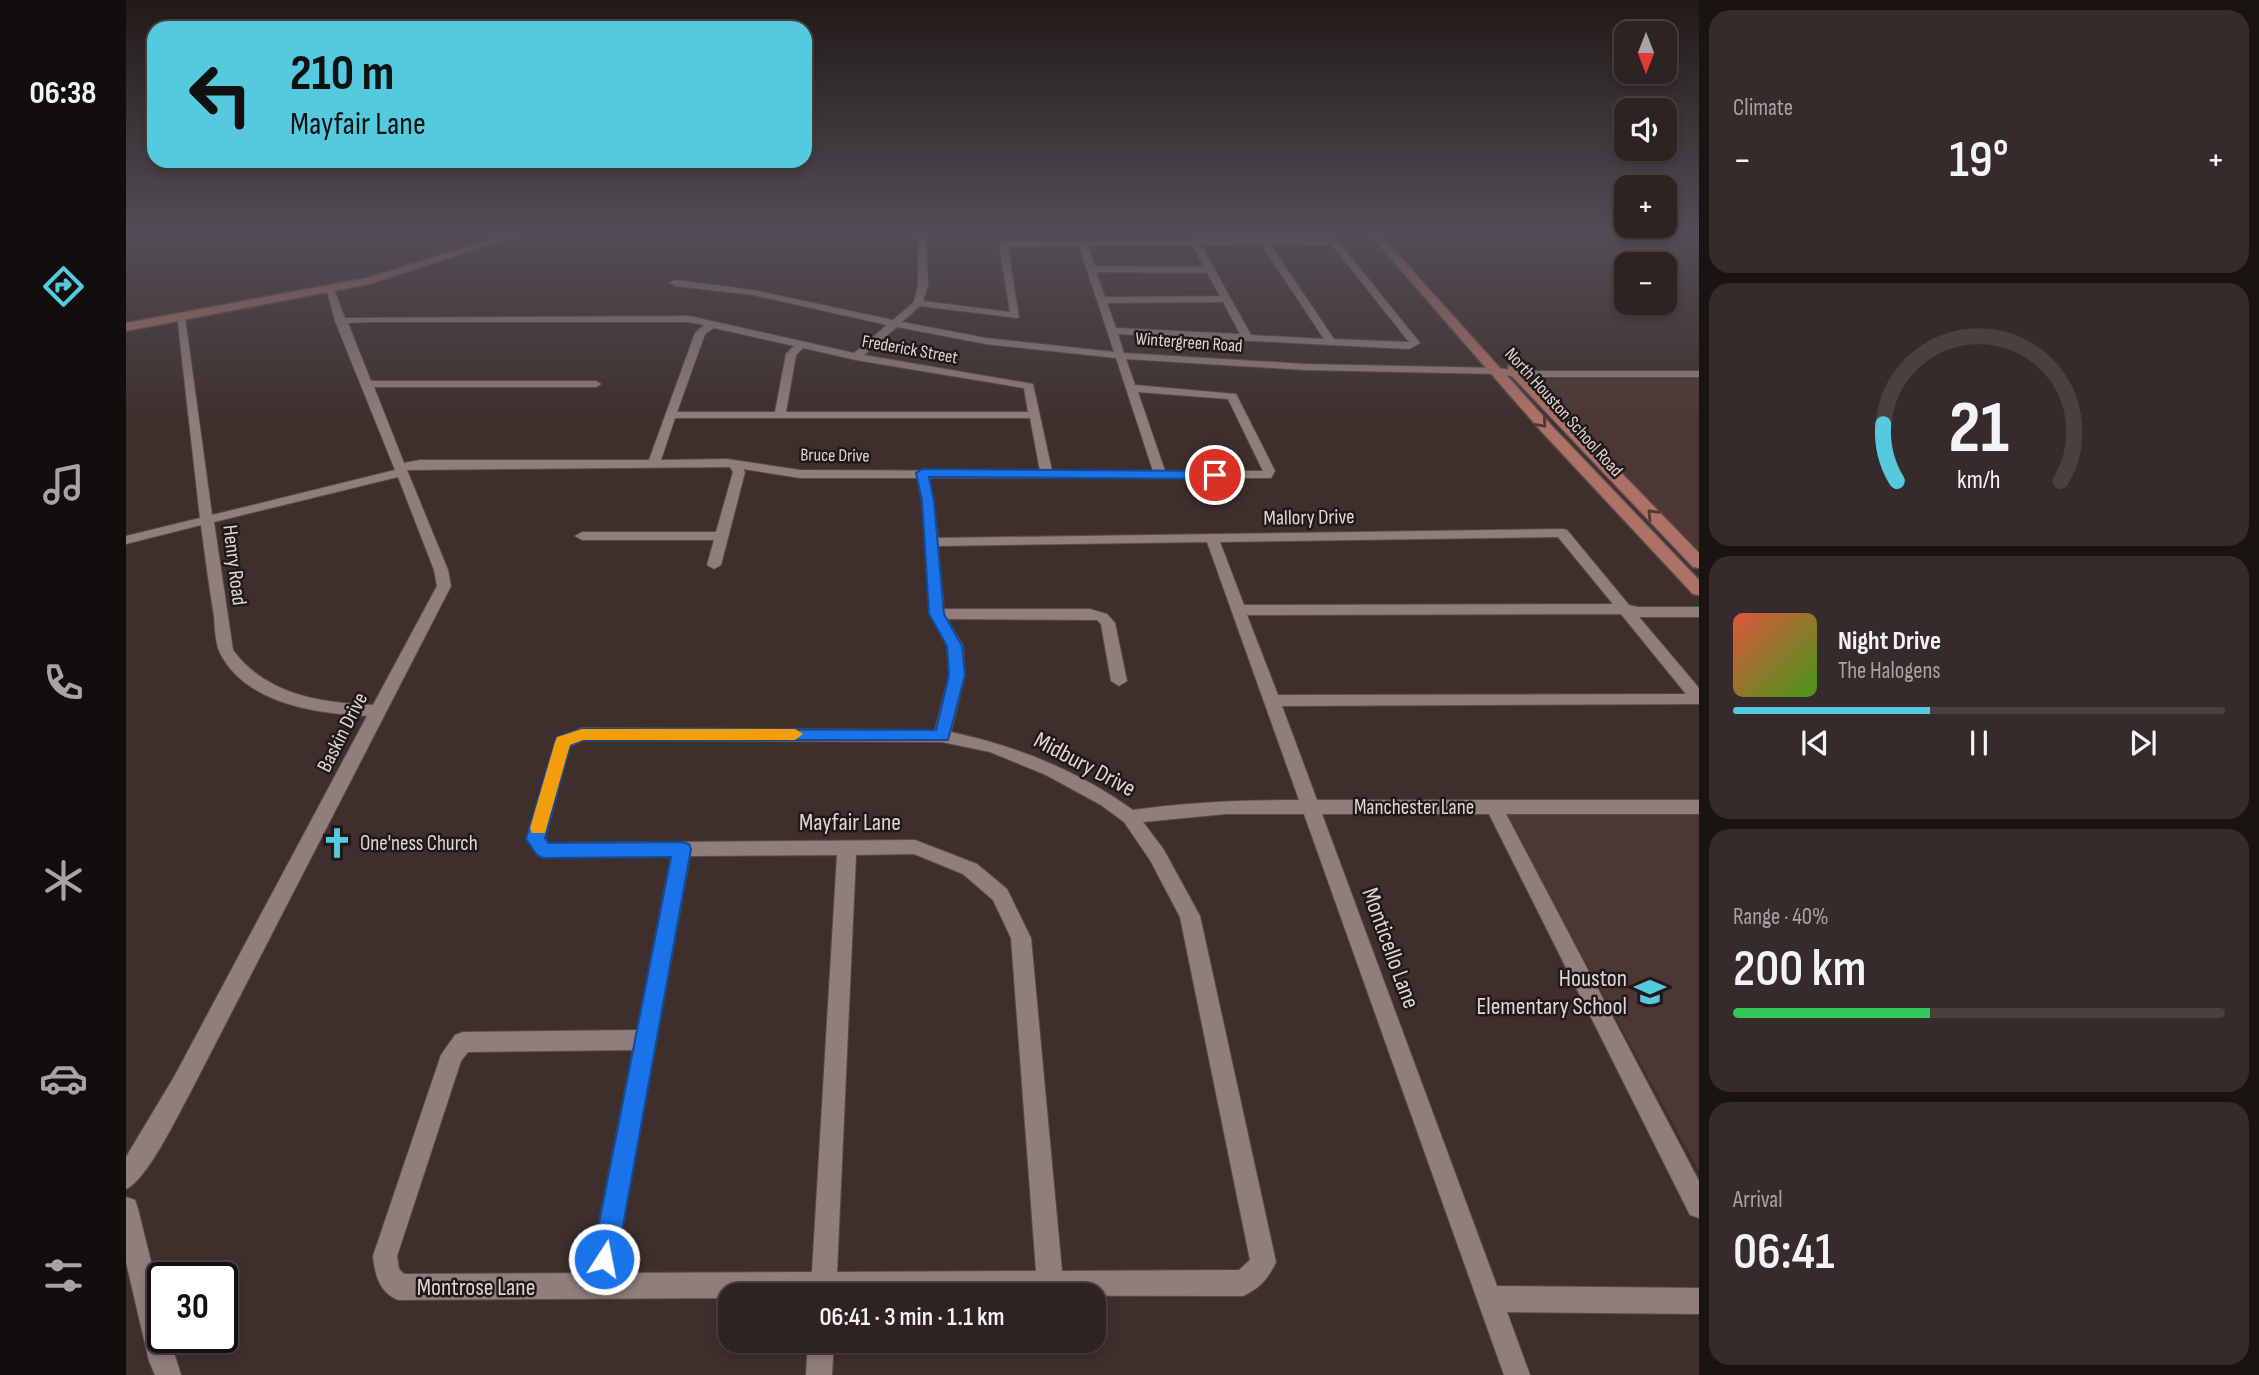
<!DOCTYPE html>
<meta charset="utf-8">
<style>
body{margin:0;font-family:"Sofia Sans Condensed",sans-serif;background:#362b2a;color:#f1f3f6;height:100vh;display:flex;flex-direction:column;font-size:26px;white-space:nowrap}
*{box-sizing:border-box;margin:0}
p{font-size:23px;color:#a7a4a5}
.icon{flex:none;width:38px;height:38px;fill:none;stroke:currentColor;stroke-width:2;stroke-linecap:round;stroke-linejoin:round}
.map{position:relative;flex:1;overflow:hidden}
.panel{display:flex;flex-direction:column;gap:10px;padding:10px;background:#191312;width:560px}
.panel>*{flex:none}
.top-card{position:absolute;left:21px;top:21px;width:665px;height:147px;border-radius:21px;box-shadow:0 4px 10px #0003,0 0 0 2px #49403f;background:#55cadf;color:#111;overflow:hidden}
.needle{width:46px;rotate:180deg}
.tools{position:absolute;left:1488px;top:21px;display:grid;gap:14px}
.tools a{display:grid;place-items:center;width:63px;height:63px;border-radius:14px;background:#2e2321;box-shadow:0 4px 10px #0003,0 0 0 2px #49403f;font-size:35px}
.speed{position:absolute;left:21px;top:1262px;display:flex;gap:14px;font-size:35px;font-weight:700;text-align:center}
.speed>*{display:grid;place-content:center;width:91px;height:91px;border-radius:50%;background:#2e2321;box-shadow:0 4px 10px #0003,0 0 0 2px #49403f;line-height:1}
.speed .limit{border:4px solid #111;border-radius:10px;background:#fff;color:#111}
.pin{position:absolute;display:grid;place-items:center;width:60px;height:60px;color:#fff;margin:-30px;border:4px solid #fff;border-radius:50%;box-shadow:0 2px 7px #0007}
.me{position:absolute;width:77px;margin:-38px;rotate:11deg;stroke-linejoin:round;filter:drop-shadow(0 0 5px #0008)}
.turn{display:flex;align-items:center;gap:24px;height:147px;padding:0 28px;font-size:32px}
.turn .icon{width:91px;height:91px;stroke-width:2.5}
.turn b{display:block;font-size:49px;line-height:60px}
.big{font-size:52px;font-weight:600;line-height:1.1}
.panel .widget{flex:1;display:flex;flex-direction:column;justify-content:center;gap:10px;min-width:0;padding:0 24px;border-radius:21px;background:#362b2a}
.panel .dial{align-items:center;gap:0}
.dial svg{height:182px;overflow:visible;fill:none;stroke:#49403f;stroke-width:7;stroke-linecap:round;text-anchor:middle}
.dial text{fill:#f1f3f6;stroke:none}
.song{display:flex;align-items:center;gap:21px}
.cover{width:84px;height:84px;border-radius:10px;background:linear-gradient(135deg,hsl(10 70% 55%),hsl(100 70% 35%))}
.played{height:7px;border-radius:4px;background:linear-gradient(90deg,#55cadf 40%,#49403f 40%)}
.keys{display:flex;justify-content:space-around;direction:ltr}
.heat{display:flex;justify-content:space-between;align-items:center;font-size:38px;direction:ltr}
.charge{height:10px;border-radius:5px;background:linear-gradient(90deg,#34c759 40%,#49403f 0)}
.trip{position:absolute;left:592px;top:1283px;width:388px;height:70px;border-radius:21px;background:#2e2321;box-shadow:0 4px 10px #0003,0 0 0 2px #49403f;font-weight:600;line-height:70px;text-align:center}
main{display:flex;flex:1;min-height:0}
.tab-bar{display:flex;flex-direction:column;width:126px;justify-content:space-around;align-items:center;background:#120e0d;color:#a7a4a5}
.tab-bar .icon{width:49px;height:49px}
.tab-bar .selected{color:#55cadf}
.tab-bar b{font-size:32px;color:#f1f3f6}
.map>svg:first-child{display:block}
.built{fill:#4d3733}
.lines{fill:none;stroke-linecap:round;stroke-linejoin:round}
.minor-casing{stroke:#594c4a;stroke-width:2}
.major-casing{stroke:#594c4a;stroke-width:3}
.minor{fill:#907e7b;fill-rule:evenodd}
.major{fill:#ae7166;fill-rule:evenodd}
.oneway{stroke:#523833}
.route{fill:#1a73e8;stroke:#114b97;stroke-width:2}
.slow{fill:#f59e0b}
.labels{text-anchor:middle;stroke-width:5;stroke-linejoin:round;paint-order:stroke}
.far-street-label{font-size:18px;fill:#e0d6d4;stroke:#201918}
.street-label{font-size:21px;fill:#e0d6d4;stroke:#201918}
.poi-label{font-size:21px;fill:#e0d6d4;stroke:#201918;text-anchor:start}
.near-street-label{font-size:24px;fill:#e0d6d4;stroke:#201918}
.near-poi-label{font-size:24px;fill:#e0d6d4;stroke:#201918;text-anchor:end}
</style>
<main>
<nav class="tab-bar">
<b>06:38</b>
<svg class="icon selected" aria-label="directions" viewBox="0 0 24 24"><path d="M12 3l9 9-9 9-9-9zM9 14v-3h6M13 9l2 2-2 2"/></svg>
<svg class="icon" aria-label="music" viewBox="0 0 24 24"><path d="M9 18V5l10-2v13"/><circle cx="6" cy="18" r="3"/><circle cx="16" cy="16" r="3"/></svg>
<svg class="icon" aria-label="phone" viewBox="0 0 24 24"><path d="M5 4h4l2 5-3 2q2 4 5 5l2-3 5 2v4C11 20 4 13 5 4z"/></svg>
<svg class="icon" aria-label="climate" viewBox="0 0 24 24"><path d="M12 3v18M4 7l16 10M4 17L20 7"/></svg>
<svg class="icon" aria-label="car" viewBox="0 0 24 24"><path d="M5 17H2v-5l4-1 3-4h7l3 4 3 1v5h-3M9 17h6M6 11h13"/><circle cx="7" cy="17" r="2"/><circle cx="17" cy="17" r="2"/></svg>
<svg class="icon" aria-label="filters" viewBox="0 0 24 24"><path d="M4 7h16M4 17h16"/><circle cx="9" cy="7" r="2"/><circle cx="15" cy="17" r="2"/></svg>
</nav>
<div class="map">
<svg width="1573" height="1375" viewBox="0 0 1573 1375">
<rect width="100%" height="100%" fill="#3e2f2c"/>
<g class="built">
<polygon points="1573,378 1573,552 1466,444 1413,383 1417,379"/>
<polygon points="1380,815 1573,815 1573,1169 1572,1169"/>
</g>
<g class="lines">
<defs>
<g id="minor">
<path d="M792 230H800L802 285 797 301 884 312 873 244 877 241 1132 239 1126 230H1134L1140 239 1203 238 1212 241 1294 343 1283 349 992 334 998 353 1179 364 1372 368 1391 371H1573V377H1391L1372 374 1179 370 1000 359 1009 385 1110 394 1149 471 1145 478H803L812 538 1436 529 1441 530 1503 605 1512 607H1573V617H1513L1573 688V704L1156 706 1191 800H1573V814H1380L1573 1181V1218L1564 1215 1363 814H1196L1371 1286 1573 1288V1314L1381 1312 1404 1375H1378L1178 814H1100L1017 822 1038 850 1074 916 1150 1262C1142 1279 1134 1288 1117 1296L604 1295V1298L272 1300C253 1292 249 1275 247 1256L315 1055 329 1035 337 1032 511 1030 545 856 417 857 411 855 401 839 431 738 456 728 809 730 823 675 821 646 804 614 796 501 791 478H674L617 469 619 472 595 565 588 569 581 565 588 540H456L449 536 456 532H590L607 472 604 467 281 470 322 570 325 586 64 1093C52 1115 21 1180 0 1189V1157L48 1077 241 716C191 714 120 704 94 653 89 643 89 628 88 616 83 586 79 556 75 525L0 544V536L74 518 51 315 59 317 86 515 269 470 209 321 200 287 208 289 219 318 563 316 728 353 761 325 627 295 549 286 544 283 549 280 627 290 767 320 788 302 792 285ZM1135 244 1198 339 1125 335 1075 245ZM1144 244 1206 245 1283 342 1208 339ZM1066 245 1078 267 969 266 962 246ZM953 246 988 352 860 338 776 322 794 306 893 318 882 247ZM970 272 1081 273 1094 296 979 297ZM1097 302 1114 334 990 328 981 303ZM241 322H563L578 325 569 333 523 460H294L278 463 248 387H470L475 384 470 381H245L222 323ZM771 327 860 344 990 358 1027 471H926L907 384 738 355ZM588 328 668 346 660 354 649 412H551L579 334ZM677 348 730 360 898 388 902 412H660L670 355ZM1012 392 1102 399 1137 471H1039ZM549 418H904L914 471 674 470 601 459 535 460ZM272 477 308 570 311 586 247 705C195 703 140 695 107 650L88 522ZM1432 537 1487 604 1118 605 1094 542ZM1081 542 1173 800C1117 800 1062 802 1007 810 953 771 890 746 825 732L839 675 837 646 821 619 971 620 975 624 985 681 993 686 1001 681 989 623 981 614 964 609H818L812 546ZM1495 614 1560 694 1152 695 1121 615ZM458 740 816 742 864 752 920 775 975 805 998 822 1024 860 1054 917 1124 1260 1113 1270 936 1271 905 938 881 889 851 864 789 840 422 843 419 838 444 746ZM788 854 837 874 867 900 885 938 910 1271 711 1272 730 855ZM711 855 686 1272 488 1273 564 856ZM507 1050 463 1273 278 1274 273 1269 271 1256 335 1061 342 1052Z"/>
<polygon points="0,1197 9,1200 12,1209 37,1310 37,1337 43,1337 55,1375 29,1375 23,1361 0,1262"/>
<polygon points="682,1340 708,1340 706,1375 680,1375"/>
</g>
<g id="major">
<polygon points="396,230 410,230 243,284 0,331 0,323 241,278"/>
<polygon points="1240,230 1250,230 1426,426 1573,580 1573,595 1567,594 1416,432"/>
<polygon points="1387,365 1392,366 1573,553 1573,568 1567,567 1382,372 1382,366"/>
</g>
</defs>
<use href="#minor" class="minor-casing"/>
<use href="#major" class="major-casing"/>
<use href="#minor" class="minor"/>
<use href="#major" class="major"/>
</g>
<defs><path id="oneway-chevron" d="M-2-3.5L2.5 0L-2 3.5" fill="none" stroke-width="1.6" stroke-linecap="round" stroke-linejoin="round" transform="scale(1.75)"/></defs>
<g class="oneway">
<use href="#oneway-chevron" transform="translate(1416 423) rotate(49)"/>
<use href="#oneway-chevron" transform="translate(1526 514) rotate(-134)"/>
</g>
<linearGradient id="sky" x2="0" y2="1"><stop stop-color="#221a18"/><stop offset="0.55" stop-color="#524d56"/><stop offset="1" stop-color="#524d56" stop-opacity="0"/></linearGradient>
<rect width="1573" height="422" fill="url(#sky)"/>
<polygon class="route" points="796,469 1089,471 1095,475 1089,479 803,477 808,501 818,614 836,646 839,675 822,740 457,740 444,745 419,838 422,843 556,842 563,844 565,849 491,1259 487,1268 478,1272 469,1268 466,1259 545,857 417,858 411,855 400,839 429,742 431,737 456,729 810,730 823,675 821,646 803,614 796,501 790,473"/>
<polygon class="slow" points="456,729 669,729 677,734 669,740 457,740 444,745 419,833 406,833 404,828 429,742 431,737"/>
<defs>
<symbol id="church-bare" viewBox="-9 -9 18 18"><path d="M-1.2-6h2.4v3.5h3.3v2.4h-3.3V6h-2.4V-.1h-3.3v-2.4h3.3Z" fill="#55cadf" stroke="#201918" stroke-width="2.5" paint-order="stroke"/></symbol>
<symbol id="school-bare" viewBox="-9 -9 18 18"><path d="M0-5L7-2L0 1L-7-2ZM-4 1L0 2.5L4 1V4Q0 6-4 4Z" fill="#55cadf" stroke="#201918" stroke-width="2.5" paint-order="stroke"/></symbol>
</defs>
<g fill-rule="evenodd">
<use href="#church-bare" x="189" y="821" width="44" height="44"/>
<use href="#school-bare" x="1502" y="970" width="44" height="44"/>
</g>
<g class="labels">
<g class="far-street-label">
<text transform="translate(1063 342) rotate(4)" y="6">Wintergreen Road</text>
<text transform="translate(784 349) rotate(10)" y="6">Frederick Street</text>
<text transform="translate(1438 412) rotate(48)" y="6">North Houston School Road</text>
<text transform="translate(709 455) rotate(1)" y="6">Bruce Drive</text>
</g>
<g class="street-label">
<text transform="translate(1183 517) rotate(-1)" y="7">Mallory Drive</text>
<text transform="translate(109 565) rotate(83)" y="7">Henry Road</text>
<text transform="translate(216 732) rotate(-63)" y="7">Baskin Drive</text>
<text x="1288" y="814">Manchester Lane</text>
</g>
<g class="poi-label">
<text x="234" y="850">One'ness Church</text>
</g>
<g class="near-street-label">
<text transform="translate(959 764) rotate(28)" y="8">Midbury Drive</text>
<text x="724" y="830">Mayfair Lane</text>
<text transform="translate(1265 948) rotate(70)" y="8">Monticello Lane</text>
<text x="350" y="1295">Montrose Lane</text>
</g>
<g class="near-poi-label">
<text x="1501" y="986">Houston<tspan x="1501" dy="28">Elementary School</tspan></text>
</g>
</g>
</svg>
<div class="tools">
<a><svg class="needle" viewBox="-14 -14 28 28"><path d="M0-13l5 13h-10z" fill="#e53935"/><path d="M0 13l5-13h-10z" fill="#a7a4a5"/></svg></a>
<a><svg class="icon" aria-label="sound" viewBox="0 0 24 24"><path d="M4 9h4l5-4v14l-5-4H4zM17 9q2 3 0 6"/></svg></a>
<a>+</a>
<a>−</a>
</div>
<div class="speed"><div class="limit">30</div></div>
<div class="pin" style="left:1089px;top:475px;background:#d93025"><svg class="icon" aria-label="arrive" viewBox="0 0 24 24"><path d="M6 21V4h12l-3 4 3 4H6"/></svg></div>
<svg class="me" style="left:478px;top:1259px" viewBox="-20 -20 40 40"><circle r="17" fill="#1a73e8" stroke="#fff" stroke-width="3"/><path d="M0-11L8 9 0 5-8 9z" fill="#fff"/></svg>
<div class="trip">06:41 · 3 min · 1.1 km</div>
<div class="top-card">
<div class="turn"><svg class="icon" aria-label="left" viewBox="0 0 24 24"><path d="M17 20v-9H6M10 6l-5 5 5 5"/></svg><div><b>210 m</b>Mayfair Lane</div></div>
</div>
</div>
<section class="panel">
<div class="widget"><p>Climate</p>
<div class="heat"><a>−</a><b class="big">19°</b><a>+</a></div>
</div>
<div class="widget dial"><svg viewBox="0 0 100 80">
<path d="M14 69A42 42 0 1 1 86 69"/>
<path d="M14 69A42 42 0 0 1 8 44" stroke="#55cadf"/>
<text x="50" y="56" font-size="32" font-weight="700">21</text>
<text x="50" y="72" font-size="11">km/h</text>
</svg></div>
<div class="widget">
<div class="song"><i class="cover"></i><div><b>Night Drive</b><p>The Halogens</p></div></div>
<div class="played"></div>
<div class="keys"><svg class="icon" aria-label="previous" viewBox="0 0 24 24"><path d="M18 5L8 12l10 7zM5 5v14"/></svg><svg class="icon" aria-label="pause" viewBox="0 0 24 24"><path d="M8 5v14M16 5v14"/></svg><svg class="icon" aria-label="next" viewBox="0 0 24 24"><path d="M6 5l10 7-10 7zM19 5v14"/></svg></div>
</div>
<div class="widget"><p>Range · 40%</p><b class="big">200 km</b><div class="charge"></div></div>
<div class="widget"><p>Arrival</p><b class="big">06:41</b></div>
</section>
</main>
